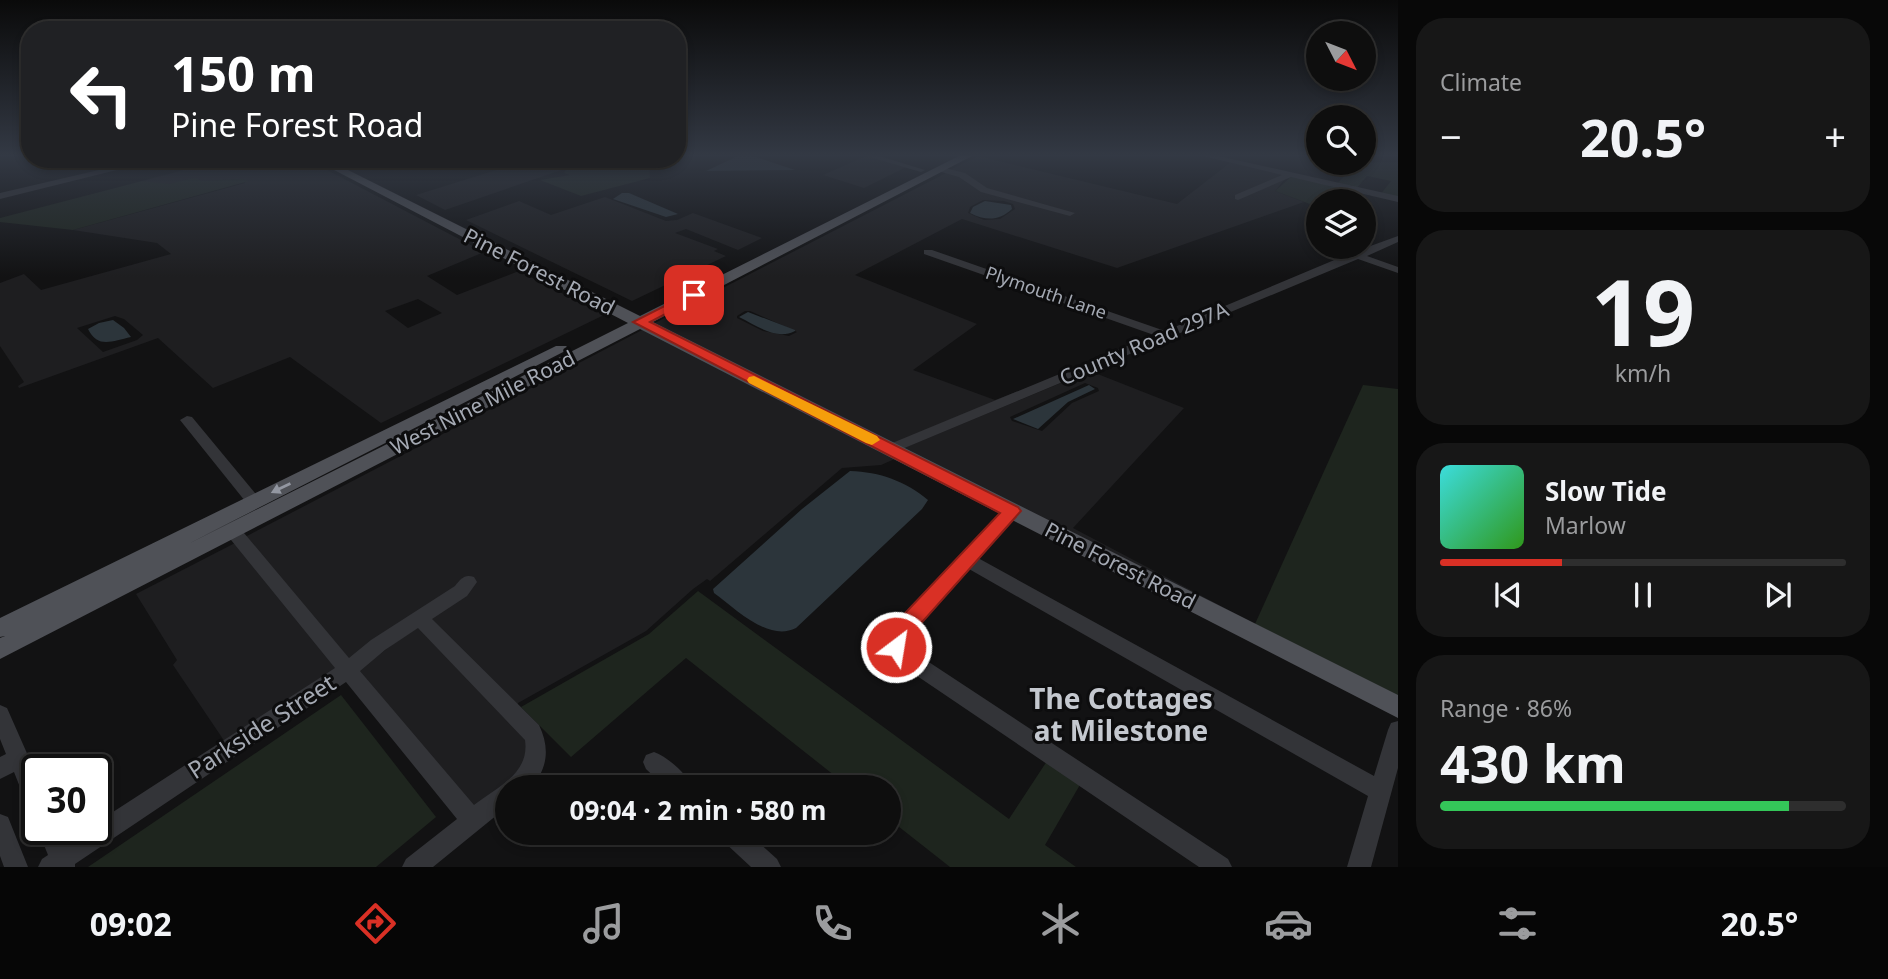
<!DOCTYPE html>
<meta charset="utf-8">
<style>
body{margin:0;font-family:"Noto Sans",sans-serif;background:#171717;color:#f1f3f6;height:100vh;display:flex;flex-direction:column;font-size:26px;white-space:nowrap}
*{box-sizing:border-box;margin:0}
p{font-size:23px;color:#9b9c9e}
.icon{flex:none;width:38px;height:38px;fill:none;stroke:currentColor;stroke-width:2;stroke-linecap:round;stroke-linejoin:round}
.map{position:relative;flex:1;overflow:hidden}
.details{display:flex;flex-direction:column;gap:18px;padding:18px;background:#080808;width:490px}
.details>*{flex:none}
.hud{position:absolute;left:21px;top:21px;width:665px;height:147px;border-radius:28px;box-shadow:0 4px 10px #0003,0 0 0 2px #2e2e2e;background:#202124;color:#fff;overflow:hidden}
.needle{width:46px;rotate:132deg}
.buttons{position:absolute;left:1306px;top:21px;display:grid;gap:14px}
.buttons a{display:grid;place-items:center;width:70px;height:70px;border-radius:50%;background:#0e0e0e;box-shadow:0 4px 10px #0003,0 0 0 2px #2e2e2e;font-size:35px}
.speed{position:absolute;left:21px;top:754px;display:flex;gap:14px;font-size:35px;font-weight:700;text-align:center}
.speed>*{display:grid;place-content:center;width:91px;height:91px;border-radius:50%;background:#0e0e0e;box-shadow:0 4px 10px #0003,0 0 0 2px #2e2e2e;line-height:1}
.speed .limit{border:4px solid #111;border-radius:10px;background:#fff;color:#111}
.pin{position:absolute;display:grid;place-items:center;width:60px;height:60px;color:#fff;margin:-30px;border-radius:14px;box-shadow:0 4px 10px #0006}
.me{position:absolute;width:77px;margin:-38px;rotate:31deg;stroke-linejoin:round;filter:drop-shadow(0 0 5px #0008)}
.turn{display:flex;align-items:center;gap:24px;height:147px;padding:0 35px;font-size:32px}
.turn .icon{width:91px;height:91px;stroke-width:2.5}
.turn b{display:block;font-size:49px;line-height:60px}
.big{font-size:52px;font-weight:700;line-height:1.1}
.details .card{flex:1;display:flex;flex-direction:column;justify-content:center;gap:10px;min-width:0;padding:0 24px;border-radius:28px;background:#171717}
.details .dial{align-items:center;gap:0}
.dial b{font-size:91px;line-height:1}
.song{display:flex;align-items:center;gap:21px}
.cover{width:84px;height:84px;border-radius:10px;background:linear-gradient(135deg,hsl(180 70% 55%),hsl(110 70% 35%))}
.played{height:7px;border-radius:4px;background:linear-gradient(90deg,#d93025 30%,#2e2e2e 30%)}
.keys{display:flex;justify-content:space-around;direction:ltr}
.heat{display:flex;justify-content:space-between;align-items:center;font-size:38px;direction:ltr}
.charge{height:10px;border-radius:5px;background:linear-gradient(90deg,#34c759 86%,#2e2e2e 0)}
.trip{position:absolute;left:495px;top:775px;width:406px;height:70px;border-radius:35px;background:#0e0e0e;box-shadow:0 4px 10px #0003,0 0 0 2px #2e2e2e;font-weight:700;line-height:70px;text-align:center}
.tabs{display:flex;height:112px;justify-content:space-around;align-items:center;background:#060606;color:#9b9c9e}
.tabs .icon{width:49px;height:49px}
.tabs .active{color:#d93025}
.tabs b{font-size:32px;color:#f1f3f6}
main{display:flex;flex:1;min-height:0}
.map>svg:first-child{display:block}
.built{fill:#1e1e20;fill-rule:evenodd}
.green{fill:#1e251e}
.water{fill:#2c353b}
.lines{fill:none;stroke-linecap:round;stroke-linejoin:round}
.minor{fill:#333438;fill-rule:evenodd}
.major{fill:#4f5157;fill-rule:evenodd}
.oneway{fill:#9397a1}
.route{fill:#d93025;stroke:#8d1f18;stroke-width:2}
.slow{fill:#f59e0b}
.labels{text-anchor:middle;stroke-width:6;stroke-linejoin:round;paint-order:stroke}
.far-street-label{font-size:18px;fill:#a4a9b3;stroke:#0d0d0e}
.street-label{font-size:21px;fill:#a4a9b3;stroke:#0d0d0e}
.near-street-label{font-size:24px;fill:#a4a9b3;stroke:#0d0d0e}
.near-neighbourhood-label{font-size:28px;font-weight:bold;fill:#c4c8cf;stroke:#0d0d0e}
</style>
<main>
<div class="map">
<svg width="1398" height="867" viewBox="0 0 1398 867">
<rect width="100%" height="100%" fill="#121213"/>
<g class="built">
<polygon points="866,156 906,167 864,188 823,175"/>
<path d="M978 156 1177 204 1231 162 1285 174 1234 197 1240 198 1285 179 1275 191 1304 202 1117 268 962 219 855 275 977 324 913 370 995 400 1053 378 889 445 651 325 948 172 959 175 982 190 1074 214 986 189 950 170ZM983 200 1004 201 1013 204 1015 209 1000 219 984 220 968 213 970 207ZM745 311H750L797 332 789 336 763 331 737 318V316Z"/>
<path d="M225 159H306L484 252 427 276 457 295 519 271 604 315 381 423 290 357 213 388 158 338 19 388 18 386 24 382 0 346V283L24 274 41 290 171 254 157 243 73 230 245 183 243 179 157 185 142 181ZM418 299 442 313 408 328 385 311ZM115 316 124 319 143 335 137 340 103 352 77 328Z"/>
<polygon points="532,159 554,159 573,166 445,210 416,195"/>
<polygon points="605,197 666,221 677,220 693,213 762,238 738,250 686,229 675,233 718,249 714,251 726,256 632,301 466,220 519,201 551,215"/>
<polygon points="646,328 899,457 881,465 842,468 710,581 707,579 693,589 646,631 518,703 517,707 428,618 474,577 462,578 462,583 351,661 245,537"/>
<path d="M1090 371 1184 408 1073 528 1255 624 899 450ZM1085 383 1098 388 1099 391 1072 403 1042 431 1012 421 1010 417Z"/>
<polygon points="235,543 340,669 326,674 225,742 173,665 177,660 136,594"/>
<polygon points="418,625 529,742 524,769 473,808 359,670"/>
</g>
<g class="green">
<polygon points="568,159 655,159 649,163 650,178 581,196 540,180 570,175 564,173 569,165"/>
<polygon points="1398,162 1398,198 1381,194 1391,181 1367,176 1356,189 1337,184 1356,163"/>
<polygon points="1292,176 1350,189 1340,201 1318,201 1318,207 1275,191"/>
<polygon points="194,178 203,181 243,179 249,181 73,230 0,222 0,218 142,181 169,184"/>
<polygon points="1363,385 1398,389 1398,698 1255,624"/>
<polygon points="698,591 1009,819 1047,761 1081,783 1045,845 1076,867 950,867 889,819 889,788 849,787 686,658 571,757 521,707 649,634"/>
<polygon points="341,695 436,817 376,867 88,867"/>
</g>
<g class="water">
<polygon points="738,156 753,156 795,170 706,171"/>
<polygon points="622,193 629,193 678,214 666,217 613,199"/>
<path d="M985 201 1011 205 1012 209C999 221 986 221 970 213L973 207Z"/>
<path d="M748 312 795 330V331C776 341 756 325 739 317Z"/>
<path d="M113 320 124 328 131 337C112 341 98 349 88 329L99 323Z"/>
<polygon points="1089,385 1095,389 1068,402 1038,429 1013,419"/>
<path d="M850 471C880 472 905 481 928 500L922 509 796 628C768 642 736 609 714 593L713 589 802 509Z"/>
</g>
<g class="lines">
<g class="minor">
<polygon points="866,156 879,156 925,170 921,172"/>
<polygon points="1203,156 1218,156 1398,196 1398,202 1291,177 1238,200 1235,199 1235,195 1282,175"/>
<polygon points="146,159 161,159 0,199 0,193"/>
<polygon points="941,167 965,173 987,188 1075,213 1070,216 981,192 959,177 938,171 937,169"/>
<polygon points="1398,236 1398,242 1367,256 1398,267 1398,273 1358,259 895,452 885,452 883,449 885,446 1154,335 924,254 924,250 932,250 1165,331 1351,253"/>
<polygon points="187,416 192,417 259,498 262,502 259,506 249,506 180,420"/>
<polygon points="1012,506 1018,507 1020,511 1018,515 978,558 1374,776 1388,730 1391,723 1398,721 1398,768 1371,867 1347,867 1368,796 969,569 906,638 906,647 1228,859 1232,867 1199,867 892,659 887,647 890,630 1006,507"/>
<path d="M233 525 239 527 349 658 371 640 455 586C461 579 464 574 474 577L477 582 467 596 432 619 539 725C550 748 548 768 531 788H508V806L433 867H402L406 859 457 819 346 682 75 864V867H38L42 859 48 855 38 830H60L66 843 87 830H96V823L335 668 227 535 225 531 227 527ZM418 628 525 740C530 774 497 787 474 805L360 671 385 650Z"/>
<polygon points="0,705 7,708 37,776 37,813 29,810 14,772 0,779 0,757 6,754 0,739"/>
<path d="M654 752C668 757 687 774 693 788H666L646 769 643 762 646 755Z"/>
<polygon points="0,814 8,817 28,867 4,867 0,856"/>
<polygon points="720,833 748,833 777,859 781,867 751,867 723,841"/>
</g>
<polygon class="major" points="959,156 972,156 653,322 1398,695 1398,718 640,329 0,659 0,638 5,636 0,637 0,618 556,346 566,346 569,349 188,544 628,323 313,159 326,159 640,316"/>
</g>
<defs><path id="oneway-solid" d="M-6-.8H1V-3.2L6.5 0L1 3.2V.8H-6Z" transform="scale(1.75)"/></defs>
<use class="oneway" href="#oneway-solid" transform="translate(281 488) rotate(154)"/>
<linearGradient id="sky" x2="0" y2="1"><stop stop-color="#0a0a0a"/><stop offset="0.56" stop-color="#333944"/><stop offset="1" stop-color="#333944" stop-opacity="0"/></linearGradient>
<rect width="1398" height="277" fill="url(#sky)"/>
<polygon class="route" points="694,291 698,292 698,297 650,322 1018,507 1021,511 908,638 903,653 896,655 888,653 885,647 890,629 1000,513 633,322"/>
<polygon class="slow" points="754,376 877,436 880,440 872,445 866,443 749,383 747,380 749,377"/>
<g class="labels">
<g class="far-street-label">
<text transform="translate(1046 293) rotate(19)" y="6">Plymouth Lane</text>
</g>
<g class="street-label">
<text transform="translate(539 272) rotate(27)" y="7">Pine Forest Road</text>
<text transform="translate(1144 344) rotate(-23)" y="7">County Road 297A</text>
<text transform="translate(483 403) rotate(-27)" y="7">West Nine Mile Road</text>
<text transform="translate(1120 566) rotate(27)" y="7">Pine Forest Road</text>
</g>
<g class="near-street-label">
<text transform="translate(262 727) rotate(-33)" y="8">Parkside Street</text>
</g>
<g class="near-neighbourhood-label">
<text x="1121" y="709">The Cottages<tspan x="1121" dy="32">at Milestone</tspan></text>
</g>
</g>
</svg>
<div class="buttons">
<a><svg class="needle" viewBox="-14 -14 28 28"><path d="M0-13l5 13h-10z" fill="#e53935"/><path d="M0 13l5-13h-10z" fill="#9b9c9e"/></svg></a>
<a><svg class="icon" aria-label="search" viewBox="0 0 24 24"><circle cx="10" cy="10" r="6"/><path d="M15 15l6 6"/></svg></a>
<a><svg class="icon" aria-label="layers" viewBox="0 0 24 24"><path d="M12 4l9 5-9 5-9-5zM3 14l9 5 9-5"/></svg></a>
</div>
<div class="speed"><div class="limit">30</div></div>
<div class="pin" style="left:694px;top:295px;background:#d93025"><svg class="icon" aria-label="arrive" viewBox="0 0 24 24"><path d="M6 21V4h12l-3 4 3 4H6"/></svg></div>
<svg class="me" style="left:896px;top:647px" viewBox="-20 -20 40 40"><circle r="17" fill="#d93025" stroke="#fff" stroke-width="3"/><path d="M0-11L8 9 0 5-8 9z" fill="#fff"/></svg>
<div class="trip">09:04 · 2 min · 580 m</div>
<div class="hud">
<div class="turn"><svg class="icon" aria-label="left" viewBox="0 0 24 24"><path d="M17 20v-9H6M10 6l-5 5 5 5"/></svg><div><b>150 m</b>Pine Forest Road</div></div>
</div>
</div>
<section class="details">
<div class="card"><p>Climate</p>
<div class="heat"><a>−</a><b class="big">20.5°</b><a>+</a></div>
</div>
<div class="card dial"><b>19</b><p>km/h</p></div>
<div class="card">
<div class="song"><i class="cover"></i><div><b>Slow Tide</b><p>Marlow</p></div></div>
<div class="played"></div>
<div class="keys"><svg class="icon" aria-label="previous" viewBox="0 0 24 24"><path d="M18 5L8 12l10 7zM5 5v14"/></svg><svg class="icon" aria-label="pause" viewBox="0 0 24 24"><path d="M8 5v14M16 5v14"/></svg><svg class="icon" aria-label="next" viewBox="0 0 24 24"><path d="M6 5l10 7-10 7zM19 5v14"/></svg></div>
</div>
<div class="card"><p>Range · 86%</p><b class="big">430 km</b><div class="charge"></div></div>
</section>
</main>
<nav class="tabs">
<b>09:02</b>
<svg class="icon active" aria-label="directions" viewBox="0 0 24 24"><path d="M12 3l9 9-9 9-9-9zM9 14v-3h6M13 9l2 2-2 2"/></svg>
<svg class="icon" aria-label="music" viewBox="0 0 24 24"><path d="M9 18V5l10-2v13"/><circle cx="6" cy="18" r="3"/><circle cx="16" cy="16" r="3"/></svg>
<svg class="icon" aria-label="phone" viewBox="0 0 24 24"><path d="M5 4h4l2 5-3 2q2 4 5 5l2-3 5 2v4C11 20 4 13 5 4z"/></svg>
<svg class="icon" aria-label="climate" viewBox="0 0 24 24"><path d="M12 3v18M4 7l16 10M4 17L20 7"/></svg>
<svg class="icon" aria-label="car" viewBox="0 0 24 24"><path d="M5 17H2v-5l4-1 3-4h7l3 4 3 1v5h-3M9 17h6M6 11h13"/><circle cx="7" cy="17" r="2"/><circle cx="17" cy="17" r="2"/></svg>
<svg class="icon" aria-label="filters" viewBox="0 0 24 24"><path d="M4 7h16M4 17h16"/><circle cx="9" cy="7" r="2"/><circle cx="15" cy="17" r="2"/></svg>
<b>20.5°</b>
</nav>
